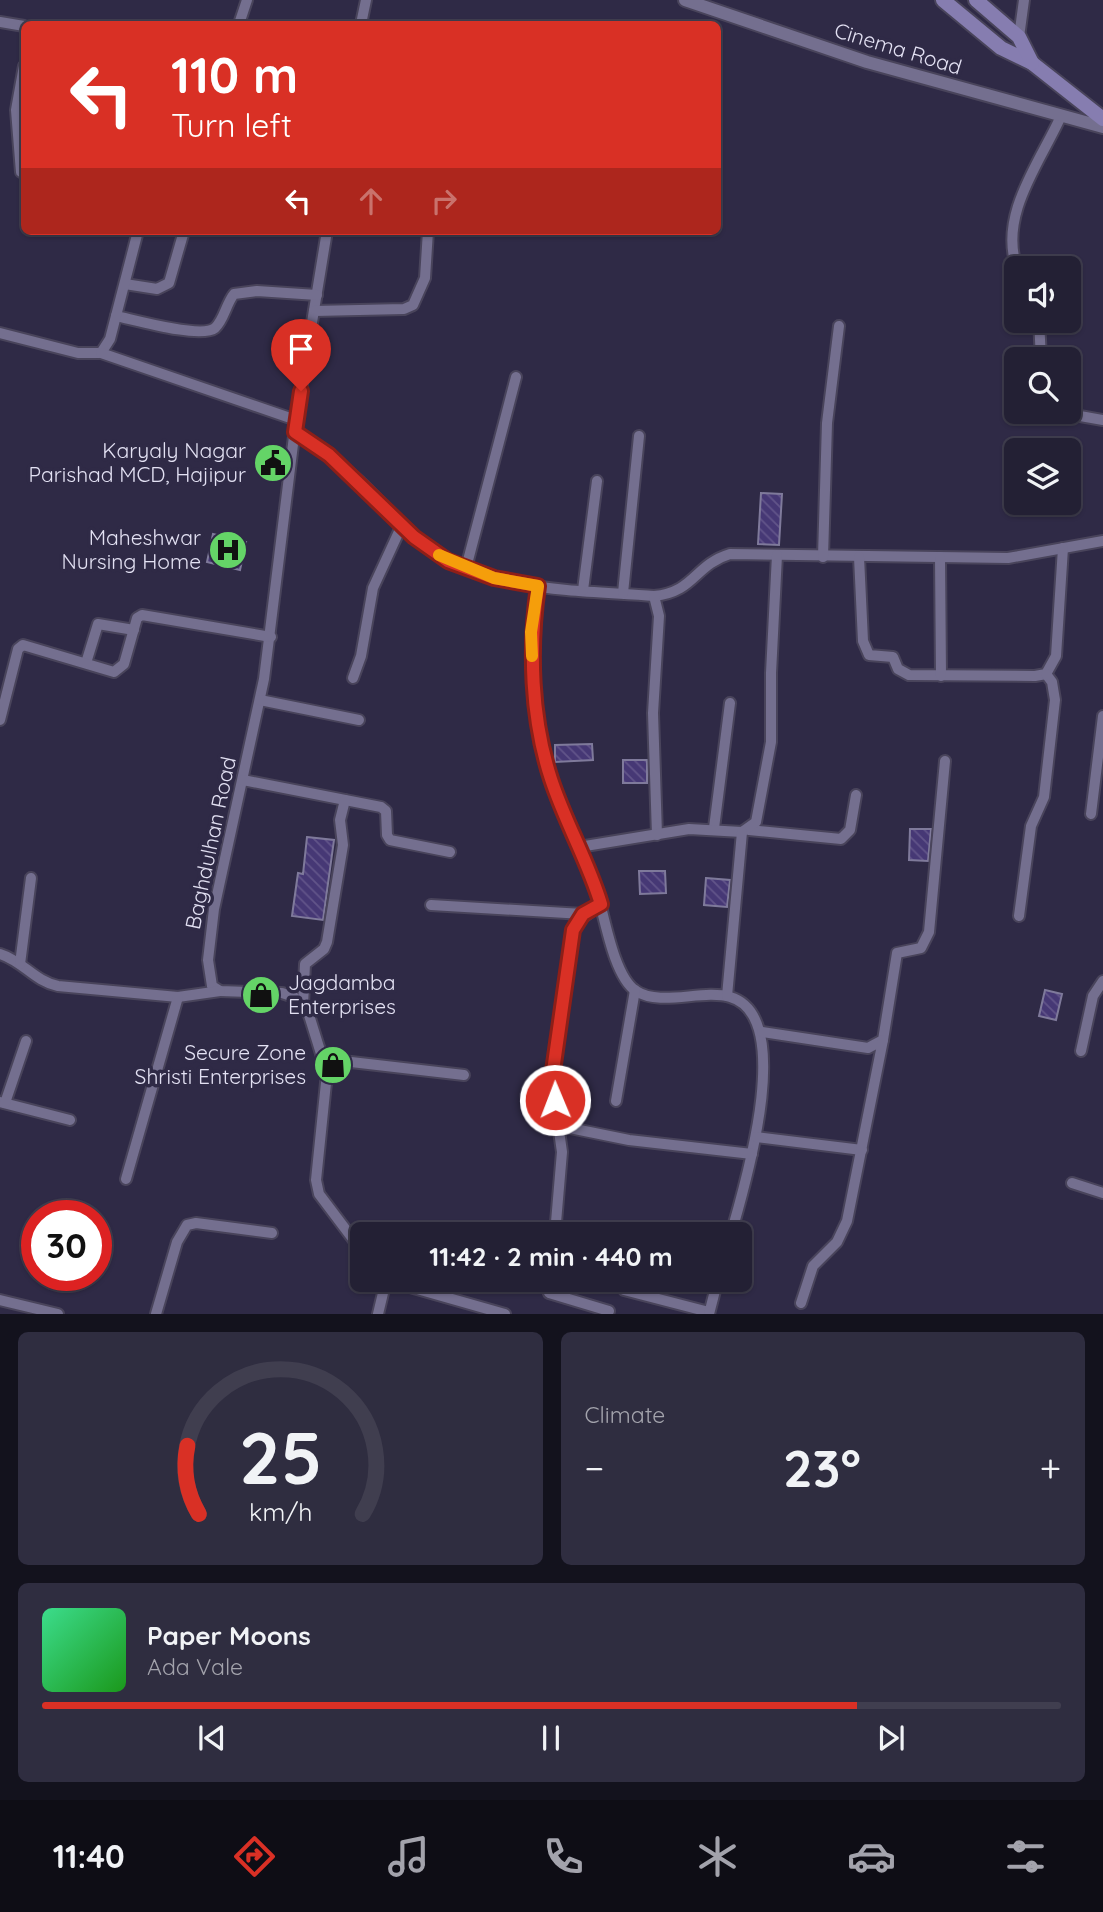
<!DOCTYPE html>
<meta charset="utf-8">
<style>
body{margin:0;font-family:Quicksand,sans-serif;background:#2f2d40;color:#f1f3f6;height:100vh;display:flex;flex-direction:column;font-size:26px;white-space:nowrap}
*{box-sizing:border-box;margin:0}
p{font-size:23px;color:#a3a3ac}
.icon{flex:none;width:38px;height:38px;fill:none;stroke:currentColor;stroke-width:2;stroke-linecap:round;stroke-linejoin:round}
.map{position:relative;height:1314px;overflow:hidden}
.drawer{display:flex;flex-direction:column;gap:18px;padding:18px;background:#13121d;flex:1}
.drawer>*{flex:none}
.banner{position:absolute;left:21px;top:21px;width:700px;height:214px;border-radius:10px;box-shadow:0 2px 5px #0004,0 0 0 2px #403e4f;background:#d93025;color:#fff;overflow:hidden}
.fabs{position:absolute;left:1004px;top:256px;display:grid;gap:14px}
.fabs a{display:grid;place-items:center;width:77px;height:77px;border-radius:10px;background:#232034;box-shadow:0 2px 5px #0004,0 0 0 2px #403e4f;font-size:35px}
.speed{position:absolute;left:21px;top:1200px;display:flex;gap:14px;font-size:35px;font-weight:700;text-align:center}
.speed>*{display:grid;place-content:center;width:91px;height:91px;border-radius:50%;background:#232034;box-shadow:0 2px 5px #0004,0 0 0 2px #403e4f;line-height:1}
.speed .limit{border:10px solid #d22;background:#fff;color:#111}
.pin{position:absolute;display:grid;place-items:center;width:60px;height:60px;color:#fff;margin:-72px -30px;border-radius:50% 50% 50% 0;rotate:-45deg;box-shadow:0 0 7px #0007}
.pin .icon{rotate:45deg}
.me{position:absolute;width:77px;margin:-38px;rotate:359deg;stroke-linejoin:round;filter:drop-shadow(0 0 5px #0008)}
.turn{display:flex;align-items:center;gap:24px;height:147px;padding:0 35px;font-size:32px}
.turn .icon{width:91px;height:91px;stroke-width:2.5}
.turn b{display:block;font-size:49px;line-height:60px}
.lanes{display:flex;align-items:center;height:66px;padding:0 35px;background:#0003;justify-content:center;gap:35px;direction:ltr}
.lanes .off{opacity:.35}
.big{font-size:52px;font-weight:700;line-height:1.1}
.drawer .tile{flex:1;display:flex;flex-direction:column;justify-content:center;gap:10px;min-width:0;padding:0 24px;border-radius:10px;background:#2f2d40}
.drawer .dial{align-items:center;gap:0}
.dial svg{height:182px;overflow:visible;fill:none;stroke:#403e4f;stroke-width:7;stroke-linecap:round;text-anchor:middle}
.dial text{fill:#f1f3f6;stroke:none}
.song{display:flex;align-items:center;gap:21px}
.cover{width:84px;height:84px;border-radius:10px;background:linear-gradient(135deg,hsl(150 70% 55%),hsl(120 70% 35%))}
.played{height:7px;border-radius:4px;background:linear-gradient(90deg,#d93025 80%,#403e4f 80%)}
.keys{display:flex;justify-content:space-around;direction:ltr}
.heat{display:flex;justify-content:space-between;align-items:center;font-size:38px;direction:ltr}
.drawer .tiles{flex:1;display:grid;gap:18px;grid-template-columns:1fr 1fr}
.tile:last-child{grid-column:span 2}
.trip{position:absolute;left:350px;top:1222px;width:402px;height:70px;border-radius:10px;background:#232034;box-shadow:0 2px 5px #0004,0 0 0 2px #403e4f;font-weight:700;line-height:70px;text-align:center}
.tab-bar{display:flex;height:112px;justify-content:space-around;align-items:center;background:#0e0d15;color:#a3a3ac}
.tab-bar .icon{width:49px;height:49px}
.tab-bar .on{color:#d93025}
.tab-bar b{font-size:32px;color:#f1f3f6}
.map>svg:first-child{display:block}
.building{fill:url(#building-back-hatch);stroke:#7f7a9b;stroke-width:2}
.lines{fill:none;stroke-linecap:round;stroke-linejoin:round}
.minor-casing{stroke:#49445b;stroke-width:14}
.tertiary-casing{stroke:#49445b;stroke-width:16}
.secondary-casing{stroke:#49445b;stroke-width:18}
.minor{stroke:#746f8f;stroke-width:10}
.tertiary{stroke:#746f8f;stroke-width:12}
.secondary{stroke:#867db0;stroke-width:14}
.route-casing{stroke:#8d1f18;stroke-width:18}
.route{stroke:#d93025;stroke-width:12}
.slow{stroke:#f59e0b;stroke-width:12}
.labels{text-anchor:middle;stroke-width:7;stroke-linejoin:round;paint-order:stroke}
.street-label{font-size:21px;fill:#e3e1f3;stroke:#2f2a46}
.poi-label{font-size:21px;fill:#e3e1f3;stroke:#2f2a46;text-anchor:end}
</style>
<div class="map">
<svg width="1103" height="1314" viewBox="0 0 1103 1314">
<defs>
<pattern id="building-back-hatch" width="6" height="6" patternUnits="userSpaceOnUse" patternTransform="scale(1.75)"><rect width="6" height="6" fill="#463875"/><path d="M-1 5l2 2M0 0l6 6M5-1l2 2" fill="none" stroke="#615489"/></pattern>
</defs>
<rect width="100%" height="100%" fill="#2f2a46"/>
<g class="building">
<polygon points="761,493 782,494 779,545 758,544"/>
<polygon points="213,534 246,542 240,570 207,562"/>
<polygon points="592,744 593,760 555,762 555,745"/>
<rect x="623" y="760" width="24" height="23"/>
<polygon points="910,829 931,829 928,861 909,860"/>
<polygon points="307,837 334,840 323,920 292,916 298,873 303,874"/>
<polygon points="639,871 665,871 666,893 640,894"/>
<polygon points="706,878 730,880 727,907 704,905"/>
<polygon points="1045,990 1062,994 1056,1020 1039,1016"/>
</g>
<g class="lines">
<defs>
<g id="minor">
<polyline points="0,22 24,26"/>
<polyline points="239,24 247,0"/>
<polyline points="361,24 366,0"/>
<polyline points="1019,37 1024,0"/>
<polyline points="21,172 16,110 24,66"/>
<polyline points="327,231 296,420 264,679 214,909 208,960 212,986 220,991 282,993 294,997 309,1015 327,1073 316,1180 319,1194 362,1251"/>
<path d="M1017 268C998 215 1041 161 1061 116"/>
<polyline points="125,284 157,289 169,283 184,231"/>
<polyline points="314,311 404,309 413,305 425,278 428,231"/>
<path d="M116 316C135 320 201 339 215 328 224 320 226 304 234 294L257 291 317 295"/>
<polyline points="1039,320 1041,359"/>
<polyline points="0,333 78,353 101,353 110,339 138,231"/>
<polyline points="101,353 296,420"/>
<polyline points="1052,411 1103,420"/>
<path d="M295 432C317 447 338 462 358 480 382 502 402 528 427 547 490 593 580 590 654 596 695 592 694 565 730 554L1008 558 1103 541"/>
<polyline points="823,557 827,423 839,326"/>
<polyline points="859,557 863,641 869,655 893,657 898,669 909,675 1035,676 1046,674 1056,656 1063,548"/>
<polyline points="940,557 941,676"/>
<polyline points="466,568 516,377"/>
<path d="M538 586C529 649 530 720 552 780 565 817 585 851 596 888 604 913 613 976 636 991 661 1007 702 989 730 997 797 1016 744 1188 731 1234"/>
<polyline points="583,590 597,481"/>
<polyline points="623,593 639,436"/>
<polyline points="654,596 659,616 653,713 657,835"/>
<polyline points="86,663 98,624 134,630"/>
<polyline points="353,678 361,656 373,588 402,525"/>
<polyline points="260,700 359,720"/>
<polyline points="0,720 18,649 23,645 114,672 124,664 137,618 142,615 271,637"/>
<polyline points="243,780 381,807 386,811 387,835 390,840 450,852"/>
<polyline points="1091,814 1103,716"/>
<polyline points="714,828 730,703"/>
<polyline points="749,830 841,839 850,830 856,795"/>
<polyline points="579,847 689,829 742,832 756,822 771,742 771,673 777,555"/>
<polyline points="431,905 583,914"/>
<polyline points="1019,916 1031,826 1044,797 1055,700 1052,682 1046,674"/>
<path d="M0 954C23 961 34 981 58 986L178 997 220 991"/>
<polyline points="20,964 31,878"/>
<polyline points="727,996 742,832"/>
<polyline points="303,1005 305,964 324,949 327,942 343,845 340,820 345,800"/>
<polyline points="762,1032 868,1048 883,1040 897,953 921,948 929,932 945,761"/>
<polyline points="1081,1051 1093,996 1103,981"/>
<polyline points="325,1059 464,1075"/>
<polyline points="616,1101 635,990"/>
<polyline points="0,1102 70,1120"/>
<polyline points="5,1103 26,1041"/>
<polyline points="560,1126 629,1140 752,1154"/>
<polyline points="756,1137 862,1150"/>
<polyline points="126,1179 178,997"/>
<polyline points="1072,1183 1103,1193"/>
<polyline points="555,1234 562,1152 553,1089 553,1071 575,923 601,904"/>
<polyline points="545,1279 549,1293 609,1311"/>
<polyline points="624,1290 709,1312"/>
<polyline points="0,1300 58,1314"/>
<polyline points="801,1303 813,1266 837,1242 847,1221 883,1040"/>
<polyline points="156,1314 177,1242 187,1225 196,1223 272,1233"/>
<polyline points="378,1314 383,1293 382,1279 505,1314"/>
<polyline points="709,1314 718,1279"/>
</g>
<polyline id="tertiary" points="685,0 867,62 1103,127"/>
<g id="secondary">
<polyline points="943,0 1001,48 1032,63 1103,119"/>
<polyline points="976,0 1019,37 1032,63"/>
</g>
</defs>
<use href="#minor" class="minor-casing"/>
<use href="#tertiary" class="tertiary-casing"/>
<use href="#secondary" class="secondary-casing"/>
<use href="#minor" class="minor"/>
<use href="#tertiary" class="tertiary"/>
<use href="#secondary" class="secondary"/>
</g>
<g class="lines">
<defs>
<path id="route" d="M301 391 295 432 329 455 414 537 448 561 494 578 538 586C529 649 531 718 551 779 565 822 588 861 601 904L583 914 573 930 553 1071 555 1100"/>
</defs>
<use href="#route" class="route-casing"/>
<use href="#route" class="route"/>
<polyline class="slow" points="439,555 494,578 538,586 531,632 532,656"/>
</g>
<defs>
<symbol id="civic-disc" viewBox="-11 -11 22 22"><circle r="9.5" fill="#64d467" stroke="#2f2a46"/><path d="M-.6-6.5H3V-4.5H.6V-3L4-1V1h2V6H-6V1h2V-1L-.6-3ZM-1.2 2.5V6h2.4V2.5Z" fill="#111"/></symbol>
<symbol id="hospital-disc" viewBox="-11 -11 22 22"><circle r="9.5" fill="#64d467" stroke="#2f2a46"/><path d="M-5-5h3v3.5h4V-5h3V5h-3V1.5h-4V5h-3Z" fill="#111"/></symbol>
<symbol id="shop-disc" viewBox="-11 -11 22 22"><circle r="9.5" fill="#64d467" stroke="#2f2a46"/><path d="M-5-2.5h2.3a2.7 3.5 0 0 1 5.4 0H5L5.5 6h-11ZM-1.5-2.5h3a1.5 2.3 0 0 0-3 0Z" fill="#111"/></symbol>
</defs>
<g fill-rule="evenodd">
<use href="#civic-disc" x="251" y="441" width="44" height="44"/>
<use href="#hospital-disc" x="206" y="528" width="44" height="44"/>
<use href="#shop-disc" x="239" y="973" width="44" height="44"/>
<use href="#shop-disc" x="311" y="1043" width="44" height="44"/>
</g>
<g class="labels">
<g class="street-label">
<text transform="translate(898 49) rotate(17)" y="7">Cinema Road</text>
<text transform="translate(211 843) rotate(-78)" y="7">Baghdulhan Road</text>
</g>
<g class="poi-label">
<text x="246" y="458">Karyaly Nagar<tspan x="246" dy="24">Parishad MCD, Hajipur</tspan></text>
<text x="201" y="545">Maheshwar<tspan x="201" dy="24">Nursing Home</tspan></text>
<text x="288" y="990" text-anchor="start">Jagdamba<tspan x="288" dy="24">Enterprises</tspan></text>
<text x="306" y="1060">Secure Zone<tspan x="306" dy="24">Shristi Enterprises</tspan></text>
</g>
</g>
</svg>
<div class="fabs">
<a><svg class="icon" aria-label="sound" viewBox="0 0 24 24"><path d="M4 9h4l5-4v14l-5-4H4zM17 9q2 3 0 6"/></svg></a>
<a><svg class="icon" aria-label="search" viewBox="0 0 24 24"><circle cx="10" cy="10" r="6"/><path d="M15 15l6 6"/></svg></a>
<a><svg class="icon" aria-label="layers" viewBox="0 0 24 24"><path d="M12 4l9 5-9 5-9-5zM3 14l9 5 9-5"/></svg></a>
</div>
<div class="speed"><div class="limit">30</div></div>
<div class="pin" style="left:301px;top:391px;background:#d93025"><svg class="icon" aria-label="arrive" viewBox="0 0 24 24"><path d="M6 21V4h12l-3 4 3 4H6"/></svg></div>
<svg class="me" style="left:555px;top:1100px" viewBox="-20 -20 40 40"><circle r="17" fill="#d93025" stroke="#fff" stroke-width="3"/><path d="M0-11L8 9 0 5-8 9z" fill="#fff"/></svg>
<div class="trip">11:42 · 2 min · 440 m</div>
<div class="banner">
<div class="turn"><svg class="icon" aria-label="left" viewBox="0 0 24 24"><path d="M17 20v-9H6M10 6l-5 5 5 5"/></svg><div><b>110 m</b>Turn left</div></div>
<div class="lanes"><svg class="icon" aria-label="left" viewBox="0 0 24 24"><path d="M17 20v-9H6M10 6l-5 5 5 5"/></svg><svg class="icon off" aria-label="ahead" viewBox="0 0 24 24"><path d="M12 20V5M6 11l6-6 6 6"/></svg><svg class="icon off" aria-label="right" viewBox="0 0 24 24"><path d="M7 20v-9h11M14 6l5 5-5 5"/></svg></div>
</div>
</div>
<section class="drawer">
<div class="tiles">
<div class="tile dial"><svg viewBox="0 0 100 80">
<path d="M14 69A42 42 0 1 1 86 69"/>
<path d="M14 69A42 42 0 0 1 9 39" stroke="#d93025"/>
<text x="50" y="56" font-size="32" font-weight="700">25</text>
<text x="50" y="72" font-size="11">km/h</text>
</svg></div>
<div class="tile"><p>Climate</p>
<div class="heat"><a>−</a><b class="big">23°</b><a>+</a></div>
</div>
<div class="tile">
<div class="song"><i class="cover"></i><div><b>Paper Moons</b><p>Ada Vale</p></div></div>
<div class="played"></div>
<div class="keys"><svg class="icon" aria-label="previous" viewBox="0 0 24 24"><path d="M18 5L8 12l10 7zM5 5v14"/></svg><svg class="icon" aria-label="pause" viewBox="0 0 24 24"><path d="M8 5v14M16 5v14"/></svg><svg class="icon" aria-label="next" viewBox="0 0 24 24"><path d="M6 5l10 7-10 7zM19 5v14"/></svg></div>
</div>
</div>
</section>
<nav class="tab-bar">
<b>11:40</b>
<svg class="icon on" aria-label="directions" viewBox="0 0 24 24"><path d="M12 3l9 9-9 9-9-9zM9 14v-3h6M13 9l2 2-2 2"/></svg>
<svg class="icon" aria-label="music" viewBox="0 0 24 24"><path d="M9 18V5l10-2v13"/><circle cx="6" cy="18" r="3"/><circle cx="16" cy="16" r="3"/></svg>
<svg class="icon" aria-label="phone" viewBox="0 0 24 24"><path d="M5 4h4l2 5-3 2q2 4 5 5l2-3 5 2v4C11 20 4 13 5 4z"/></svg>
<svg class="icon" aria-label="climate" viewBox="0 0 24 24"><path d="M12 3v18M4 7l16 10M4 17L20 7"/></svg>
<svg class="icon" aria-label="car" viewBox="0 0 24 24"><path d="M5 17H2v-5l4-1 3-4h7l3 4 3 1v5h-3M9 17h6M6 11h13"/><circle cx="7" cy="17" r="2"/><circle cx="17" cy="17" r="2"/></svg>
<svg class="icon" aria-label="filters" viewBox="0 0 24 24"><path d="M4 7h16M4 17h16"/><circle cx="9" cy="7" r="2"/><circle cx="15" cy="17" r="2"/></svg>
</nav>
